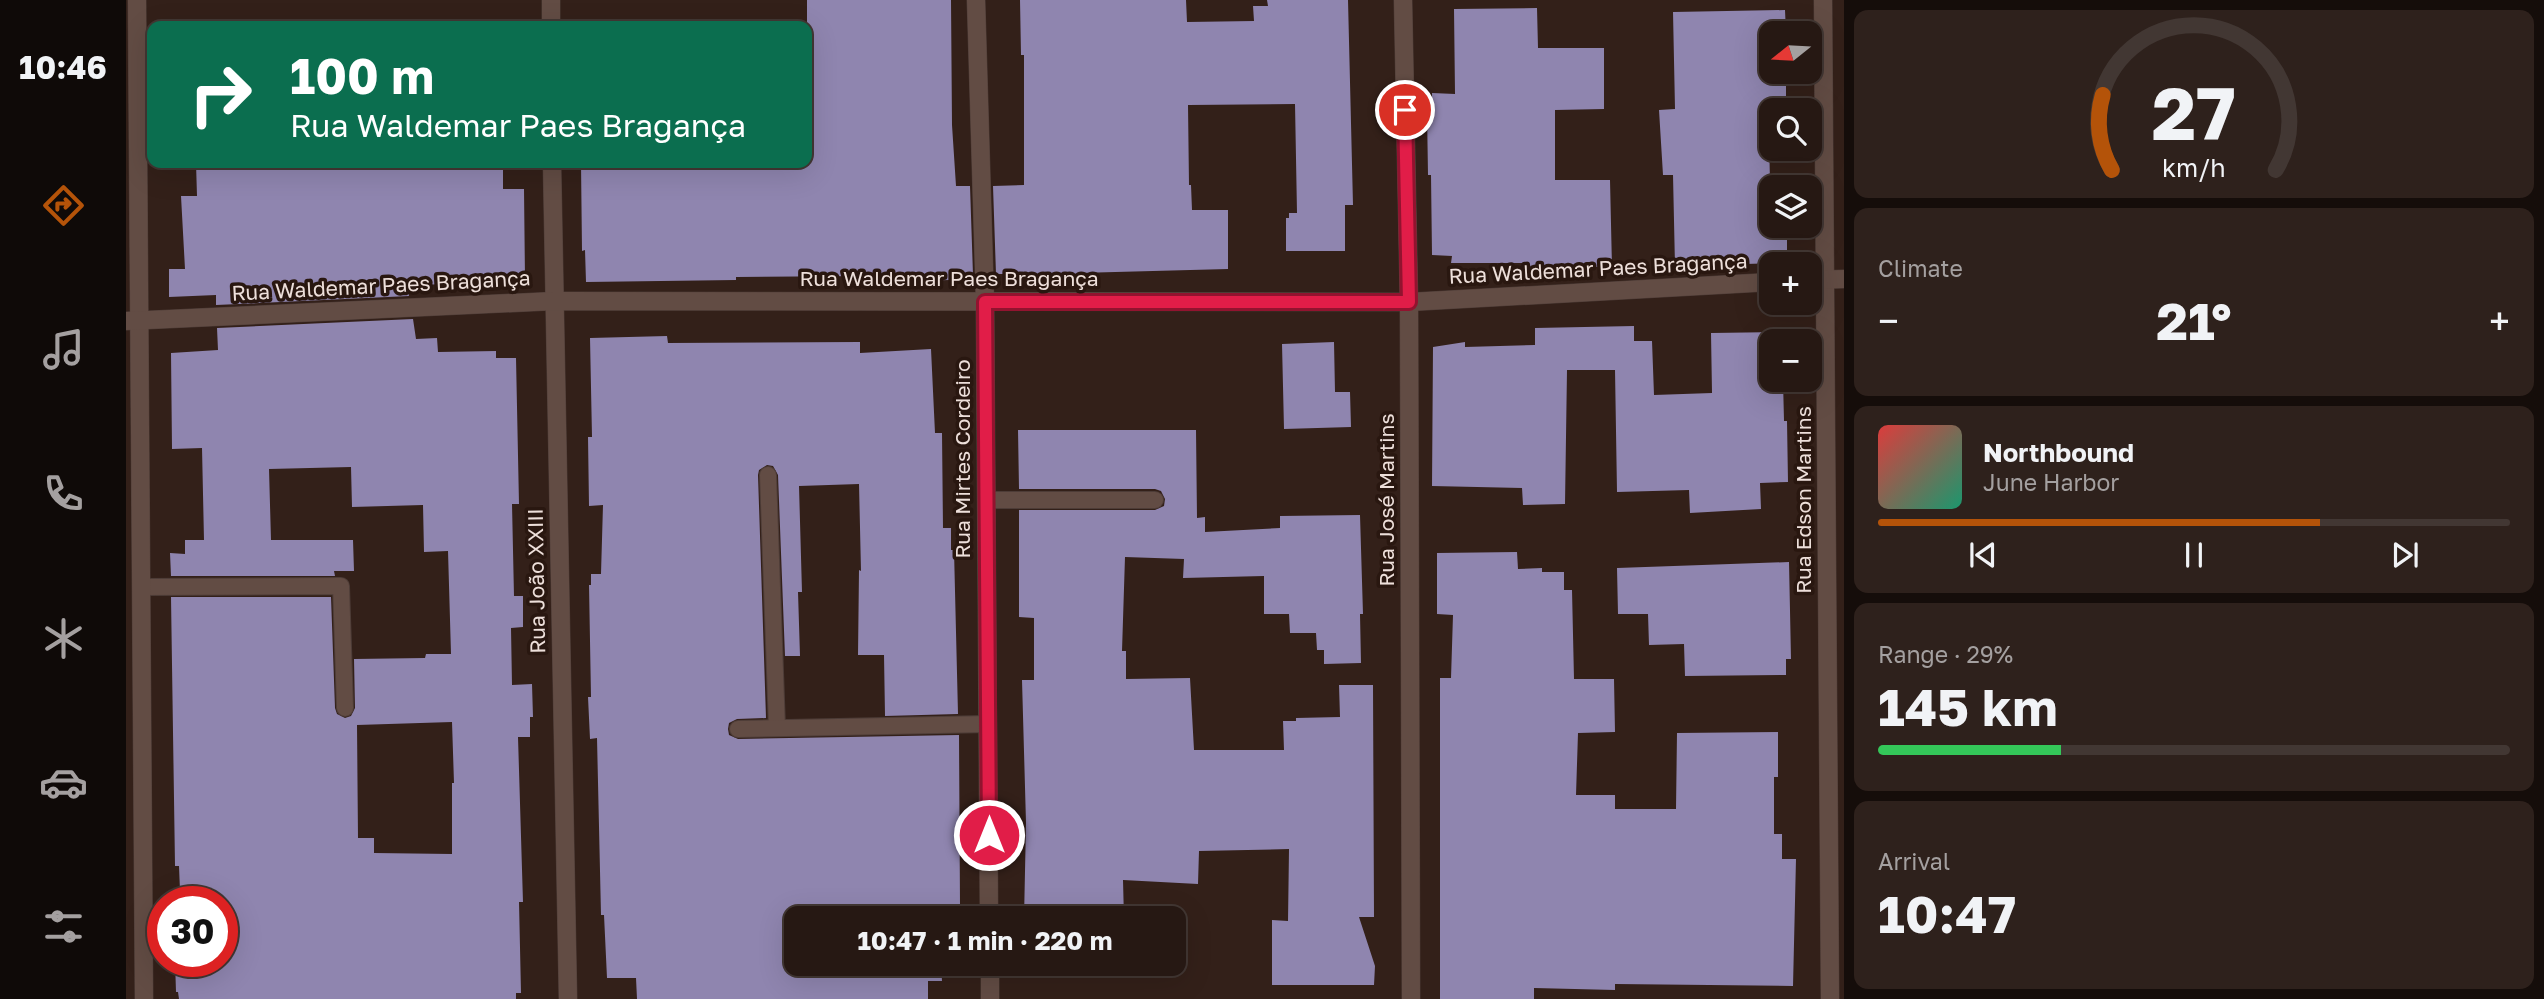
<!DOCTYPE html>
<meta charset="utf-8">
<style>
body{margin:0;font-family:"Golos Text",sans-serif;background:#2e211c;color:#f1f3f6;height:100vh;display:flex;flex-direction:column;font-size:26px;white-space:nowrap}
*{box-sizing:border-box;margin:0}
p{font-size:23px;color:#a4a0a0}
.icon{flex:none;width:38px;height:38px;fill:none;stroke:currentColor;stroke-width:2;stroke-linecap:round;stroke-linejoin:round}
.map{position:relative;flex:1;overflow:hidden}
.drawer{display:flex;flex-direction:column;gap:10px;padding:10px;background:#150d0a;width:700px}
.drawer>*{flex:none}
.top-card{position:absolute;left:21px;top:21px;width:665px;height:147px;border-radius:14px;box-shadow:0 7px 28px #0002,0 0 0 2px #423733;background:#0b6e4f;color:#fff;overflow:hidden}
.needle{width:46px;rotate:252deg}
.fabs{position:absolute;left:1633px;top:21px;display:grid;gap:14px}
.fabs a{display:grid;place-items:center;width:63px;height:63px;border-radius:14px;background:#261813;box-shadow:0 7px 28px #0002,0 0 0 2px #423733;font-size:35px}
.speed{position:absolute;left:21px;top:886px;display:flex;gap:14px;font-size:35px;font-weight:700;text-align:center}
.speed>*{display:grid;place-content:center;width:91px;height:91px;border-radius:50%;background:#261813;box-shadow:0 7px 28px #0002,0 0 0 2px #423733;line-height:1}
.speed .limit{border:10px solid #d22;background:#fff;color:#111}
.pin{position:absolute;display:grid;place-items:center;width:60px;height:60px;color:#fff;margin:-30px;border:4px solid #fff;border-radius:50%;box-shadow:0 2px 7px #0007}
.me{position:absolute;width:77px;margin:-38px;rotate:0deg;stroke-linejoin:round;filter:drop-shadow(0 0 5px #0008)}
.turn{display:flex;align-items:center;gap:24px;height:147px;padding:0 28px;font-size:32px}
.turn .icon{width:91px;height:91px;stroke-width:2.5}
.turn b{display:block;font-size:49px;line-height:60px}
.big{font-size:52px;font-weight:700;line-height:1.1}
.drawer .widget{flex:1;display:flex;flex-direction:column;justify-content:center;gap:10px;min-width:0;padding:0 24px;border-radius:14px;background:#2e211c}
.drawer .dial{align-items:center;gap:0}
.dial svg{height:182px;overflow:visible;fill:none;stroke:#423733;stroke-width:7;stroke-linecap:round;text-anchor:middle}
.dial text{fill:#f1f3f6;stroke:none}
.song{display:flex;align-items:center;gap:21px}
.cover{width:84px;height:84px;border-radius:10px;background:linear-gradient(135deg,hsl(0 70% 55%),hsl(160 70% 35%))}
.played{height:7px;border-radius:4px;background:linear-gradient(90deg,#b45309 70%,#423733 70%)}
.keys{display:flex;justify-content:space-around;direction:ltr}
.heat{display:flex;justify-content:space-between;align-items:center;font-size:38px;direction:ltr}
.charge{height:10px;border-radius:5px;background:linear-gradient(90deg,#34c759 29%,#423733 0)}
.trip{position:absolute;left:658px;top:906px;width:402px;height:70px;border-radius:14px;background:#261813;box-shadow:0 7px 28px #0002,0 0 0 2px #423733;font-weight:700;line-height:70px;text-align:center}
main{display:flex;flex:1;min-height:0}
.tabs{display:flex;flex-direction:column;width:126px;justify-content:space-around;align-items:center;background:#0f0a08;color:#a4a0a0}
.tabs .icon{width:49px;height:49px}
.tabs .on{color:#b45309}
.tabs b{font-size:32px;color:#f1f3f6}
.map>svg:first-child{display:block}
.building{fill:#8f85af;fill-rule:evenodd}
.lines{fill:none;stroke-linecap:round;stroke-linejoin:round}
.lane-casing{stroke:#4d3c37;stroke-width:18}
.street-casing{stroke:#4d3c37;stroke-width:19}
.lane{stroke:#624c44;stroke-width:16}
.street{stroke:#624c44;stroke-width:18}
.route-casing{stroke:#92132f;stroke-width:18}
.route{stroke:#e11d48;stroke-width:12}
.labels{text-anchor:middle;stroke-width:7;stroke-linejoin:round;paint-order:stroke}
.street-label{font-size:21px;fill:#eddfda;stroke:#291710}
</style>
<main>
<nav class="tabs">
<b>10:46</b>
<svg class="icon on" aria-label="directions" viewBox="0 0 24 24"><path d="M12 3l9 9-9 9-9-9zM9 14v-3h6M13 9l2 2-2 2"/></svg>
<svg class="icon" aria-label="music" viewBox="0 0 24 24"><path d="M9 18V5l10-2v13"/><circle cx="6" cy="18" r="3"/><circle cx="16" cy="16" r="3"/></svg>
<svg class="icon" aria-label="phone" viewBox="0 0 24 24"><path d="M5 4h4l2 5-3 2q2 4 5 5l2-3 5 2v4C11 20 4 13 5 4z"/></svg>
<svg class="icon" aria-label="climate" viewBox="0 0 24 24"><path d="M12 3v18M4 7l16 10M4 17L20 7"/></svg>
<svg class="icon" aria-label="car" viewBox="0 0 24 24"><path d="M5 17H2v-5l4-1 3-4h7l3 4 3 1v5h-3M9 17h6M6 11h13"/><circle cx="7" cy="17" r="2"/><circle cx="17" cy="17" r="2"/></svg>
<svg class="icon" aria-label="filters" viewBox="0 0 24 24"><path d="M4 7h16M4 17h16"/><circle cx="9" cy="7" r="2"/><circle cx="15" cy="17" r="2"/></svg>
</nav>
<div class="map">
<svg width="1718" height="999" viewBox="0 0 1718 999">
<rect width="100%" height="100%" fill="#332019"/>
<g class="building">
<polygon points="681,0 825,0 826,125 830,186 844,186 847,275 826,275 826,280 763,281 740,281 740,276 610,277 610,280 460,282 459,250 456,251 455,163 681,163"/>
<polygon points="894,0 1060,0 1061,22 1128,21 1127,6 1142,6 1141,0 1222,0 1227,205 1219,205 1219,251 1160,251 1160,218 1163,218 1163,213 1171,213 1169,104 1062,105 1063,185 1065,185 1066,210 1102,210 1102,269 952,273 952,276 927,276 880,277 880,274 870,274 867,186 898,185 898,55 895,55"/>
<polygon points="1411,8 1412,48 1478,48 1478,109 1429,110 1429,180 1484,180 1486,267 1400,267 1400,263 1325,263 1326,256 1306,255 1305,175 1302,175 1301,112 1306,111 1306,93 1329,94 1328,9"/>
<polygon points="1659,10 1660,33 1645,33 1645,72 1660,72 1660,99 1646,99 1645,138 1643,138 1645,226 1661,226 1661,254 1657,254 1658,263 1549,266 1547,175 1537,175 1533,110 1549,109 1547,12"/>
<polygon points="70,163 377,163 377,189 398,189 399,279 281,286 283,296 90,305 90,295 43,297 43,269 59,269 55,196 71,196"/>
<path d="M287 319 290 339 311 338 312 352 370 351V358H390L393 504H386L388 596H397V627L385 628 386 685 406 684 407 717H404V737H392L397 902H393L395 993H390V999H53L52 992H50L49 961H96V901H68L67 891H54L53 866H49L45 597H205L209 708 211 714 219 718 225 716 229 708 228 659 299 658 300 654H325L322 551 298 552 297 505 226 507 225 467 143 469 145 540H227L228 571H208L209 576H45L44 553 59 554V540H78L76 448 46 449 45 353 92 350 91 328ZM326 722 328 783H326V854L248 853V838H232L231 725Z"/>
<polygon points="1508,326 1508,341 1526,341 1528,395 1586,393 1585,333 1656,332 1656,341 1645,341 1645,380 1657,380 1658,421 1661,421 1662,482 1634,483 1635,509 1564,513 1563,490 1491,492 1489,370 1441,370 1439,504 1397,505 1396,488 1306,486 1307,347 1339,342 1339,347 1409,345 1409,328"/>
<polygon points="541,336 542,343 734,342 734,353 805,349 809,433 816,433 817,528 825,528 825,550 828,550 832,714 759,716 758,655 732,655 733,570 735,571 733,484 673,486 676,592 672,592 674,656 659,656 652,475 647,466 641,465 633,470 632,475 640,718 611,719 603,723 602,729 603,735 612,739 833,735 834,906 816,906 816,919 670,919 670,964 815,964 816,981 802,981 802,999 511,999 510,978 481,978 478,915 475,915 471,738 464,739 462,697 465,697 463,585 465,585 465,574 475,574 477,505 463,506 462,437 466,437 464,338"/>
<polygon points="1208,342 1209,392 1224,392 1225,427 1158,429 1156,344"/>
<polygon points="892,430 1070,430 1071,518 1079,517 1079,532 1154,528 1154,516 1234,515 1237,614 1234,614 1235,663 1198,664 1198,650 1191,650 1190,633 1164,633 1163,614 1138,614 1138,576 1057,578 1058,559 999,557 996,651 1000,651 1000,679 1064,678 1068,750 1158,750 1157,721 1170,721 1170,718 1214,717 1213,685 1247,685 1248,917 1233,917 1249,966 1248,985 1146,985 1146,920 1162,921 1163,849 1073,851 1072,884 997,880 998,919 898,919 900,823 896,680 908,680 908,618 893,617 893,510 1029,510 1038,506 1039,499 1035,491 1029,489 893,489"/>
<polygon points="1391,552 1392,569 1416,568 1416,572 1438,572 1438,590 1446,590 1448,679 1488,679 1489,732 1452,733 1450,795 1489,795 1489,809 1550,809 1551,733 1652,732 1652,777 1648,777 1648,834 1656,834 1656,859 1670,859 1667,986 1489,984 1489,990 1408,988 1408,999 1314,999 1314,678 1325,678 1327,615 1311,614 1311,553"/>
<polygon points="1663,562 1665,659 1660,659 1660,675 1559,676 1558,644 1523,645 1522,614 1492,614 1491,568"/>
</g>
<g class="lines">
<defs>
<g id="lane">
<polyline points="642,475 651,728"/>
<polyline points="860,500 1029,500"/>
<polyline points="16,587 215,586 219,708"/>
<polyline points="612,729 862,724"/>
</g>
<g id="street">
<polyline points="11,0 18,999"/>
<polyline points="425,0 425,26"/>
<polyline points="850,0 859,302 863,919"/>
<polyline points="1277,0 1283,302 1285,999"/>
<polyline points="1697,0 1704,999"/>
<polyline points="426,163 442,999"/>
<polyline points="1684,280 1718,279"/>
<polyline points="0,321 428,301 1283,302 1645,282"/>
<polyline points="864,964 864,999"/>
</g>
</defs>
<use href="#lane" class="lane-casing"/>
<use href="#street" class="street-casing"/>
<use href="#lane" class="lane"/>
<use href="#street" class="street"/>
</g>
<g class="lines">
<defs>
<polyline id="route" points="863,835 859,302 1283,302 1279,110"/>
</defs>
<use href="#route" class="route-casing"/>
<use href="#route" class="route"/>
</g>
<g class="labels">
<g class="street-label">
<text transform="translate(1472 269) rotate(-3)" y="7">Rua Waldemar Paes Bragança</text>
<text x="823" y="286">Rua Waldemar Paes Bragança</text>
<text transform="translate(255 286) rotate(-3)" y="7">Rua Waldemar Paes Bragança</text>
<text transform="translate(837 459) rotate(-90)" y="7">Rua Mirtes Cordeiro</text>
<text transform="translate(1261 500) rotate(-90)" y="7">Rua José Martins</text>
<text transform="translate(1678 500) rotate(-90)" y="7">Rua Edson Martins</text>
<text transform="translate(411 581) rotate(-91)" y="7">Rua João XXIII</text>
</g>
</g>
</svg>
<div class="fabs">
<a><svg class="needle" viewBox="-14 -14 28 28"><path d="M0-13l5 13h-10z" fill="#e53935"/><path d="M0 13l5-13h-10z" fill="#a4a0a0"/></svg></a>
<a><svg class="icon" aria-label="search" viewBox="0 0 24 24"><circle cx="10" cy="10" r="6"/><path d="M15 15l6 6"/></svg></a>
<a><svg class="icon" aria-label="layers" viewBox="0 0 24 24"><path d="M12 4l9 5-9 5-9-5zM3 14l9 5 9-5"/></svg></a>
<a>+</a>
<a>−</a>
</div>
<div class="speed"><div class="limit">30</div></div>
<div class="pin" style="left:1279px;top:110px;background:#d93025"><svg class="icon" aria-label="arrive" viewBox="0 0 24 24"><path d="M6 21V4h12l-3 4 3 4H6"/></svg></div>
<svg class="me" style="left:863px;top:835px" viewBox="-20 -20 40 40"><circle r="17" fill="#e11d48" stroke="#fff" stroke-width="3"/><path d="M0-11L8 9 0 5-8 9z" fill="#fff"/></svg>
<div class="trip">10:47 · 1 min · 220 m</div>
<div class="top-card">
<div class="turn"><svg class="icon" aria-label="right" viewBox="0 0 24 24"><path d="M7 20v-9h11M14 6l5 5-5 5"/></svg><div><b>100 m</b>Rua Waldemar Paes Bragança</div></div>
</div>
</div>
<section class="drawer">
<div class="widget dial"><svg viewBox="0 0 100 80">
<path d="M14 69A42 42 0 1 1 86 69"/>
<path d="M14 69A42 42 0 0 1 10 36" stroke="#b45309"/>
<text x="50" y="56" font-size="32" font-weight="700">27</text>
<text x="50" y="72" font-size="11">km/h</text>
</svg></div>
<div class="widget"><p>Climate</p>
<div class="heat"><a>−</a><b class="big">21°</b><a>+</a></div>
</div>
<div class="widget">
<div class="song"><i class="cover"></i><div><b>Northbound</b><p>June Harbor</p></div></div>
<div class="played"></div>
<div class="keys"><svg class="icon" aria-label="previous" viewBox="0 0 24 24"><path d="M18 5L8 12l10 7zM5 5v14"/></svg><svg class="icon" aria-label="pause" viewBox="0 0 24 24"><path d="M8 5v14M16 5v14"/></svg><svg class="icon" aria-label="next" viewBox="0 0 24 24"><path d="M6 5l10 7-10 7zM19 5v14"/></svg></div>
</div>
<div class="widget"><p>Range · 29%</p><b class="big">145 km</b><div class="charge"></div></div>
<div class="widget"><p>Arrival</p><b class="big">10:47</b></div>
</section>
</main>
